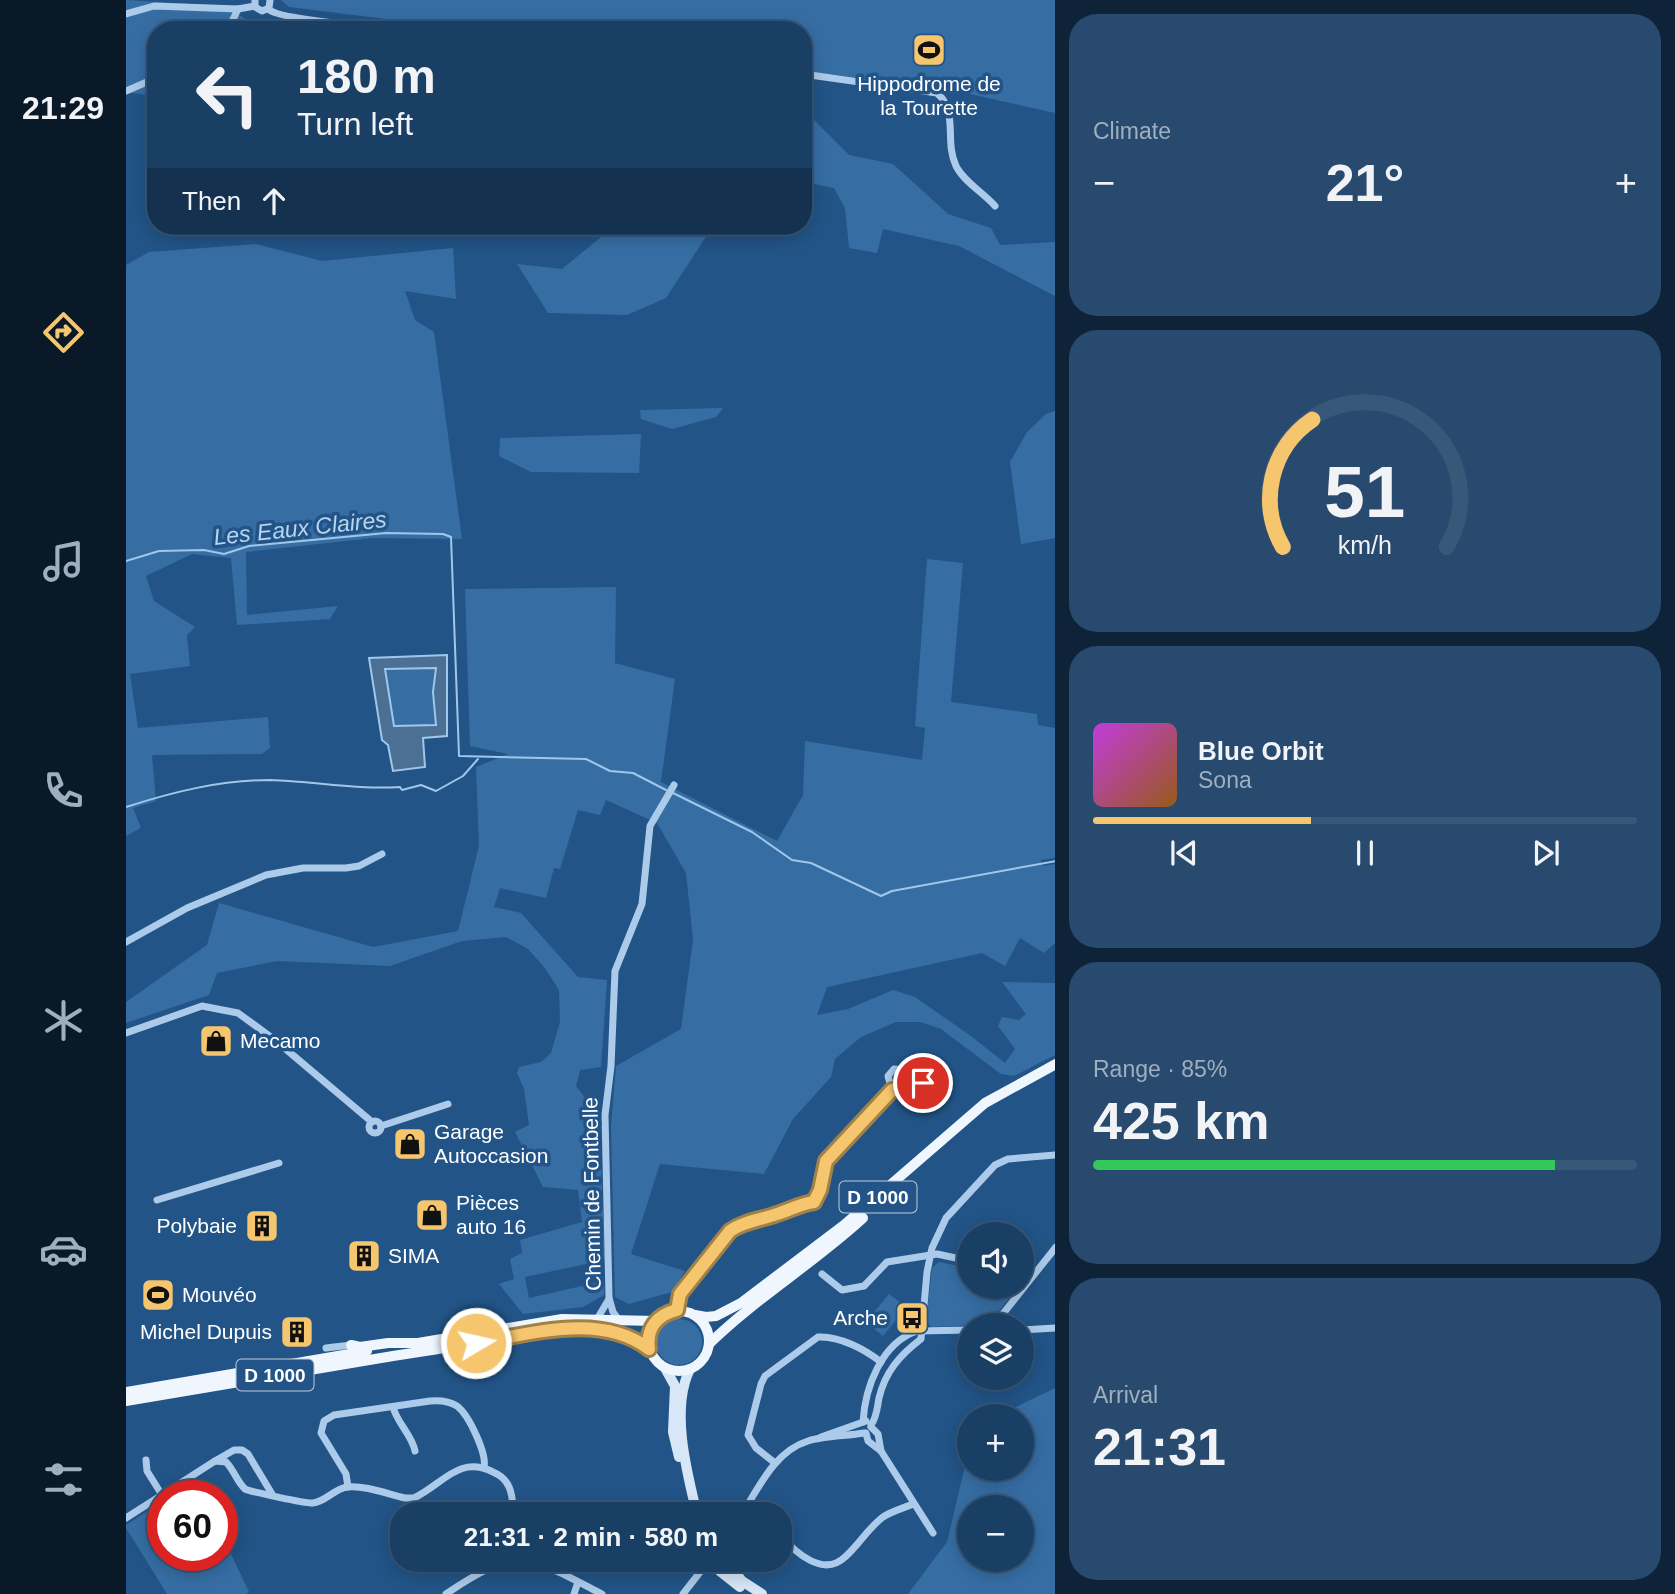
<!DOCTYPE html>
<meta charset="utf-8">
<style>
body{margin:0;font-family:Arial,sans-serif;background:#274a6e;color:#f1f3f6;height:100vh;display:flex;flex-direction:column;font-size:26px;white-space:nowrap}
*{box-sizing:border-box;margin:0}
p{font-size:23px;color:#9fafbf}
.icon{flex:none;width:38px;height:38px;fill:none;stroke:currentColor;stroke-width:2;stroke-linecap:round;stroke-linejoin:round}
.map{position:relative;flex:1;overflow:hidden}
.sheet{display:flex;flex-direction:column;gap:14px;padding:14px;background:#0e2338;width:620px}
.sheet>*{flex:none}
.guide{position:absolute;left:21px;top:21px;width:665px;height:214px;border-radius:28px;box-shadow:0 4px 18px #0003,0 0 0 2px #385879;background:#1a3f65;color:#f1f3f6;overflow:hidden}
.buttons{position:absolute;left:831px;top:1222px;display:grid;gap:14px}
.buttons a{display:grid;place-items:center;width:77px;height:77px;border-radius:50%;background:#1a3f65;box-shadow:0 4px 18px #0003,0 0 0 2px #385879;font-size:35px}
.speed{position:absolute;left:21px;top:1480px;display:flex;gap:14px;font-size:35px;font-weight:700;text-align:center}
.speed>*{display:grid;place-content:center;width:91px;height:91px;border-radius:50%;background:#1a3f65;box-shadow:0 4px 18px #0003,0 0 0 2px #385879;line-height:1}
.speed .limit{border:10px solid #d22;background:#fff;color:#111}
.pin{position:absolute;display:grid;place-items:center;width:60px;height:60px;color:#fff;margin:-30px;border:4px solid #fff;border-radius:50%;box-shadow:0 2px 7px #0007}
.me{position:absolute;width:77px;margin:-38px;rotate:81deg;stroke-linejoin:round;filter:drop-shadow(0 0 5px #0008)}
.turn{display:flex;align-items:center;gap:24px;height:147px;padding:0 35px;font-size:32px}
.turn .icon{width:91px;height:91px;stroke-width:2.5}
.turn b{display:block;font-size:49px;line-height:60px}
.then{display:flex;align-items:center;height:66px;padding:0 35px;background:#0003;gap:14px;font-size:26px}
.big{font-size:52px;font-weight:800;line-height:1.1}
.sheet .widget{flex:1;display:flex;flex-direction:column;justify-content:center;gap:10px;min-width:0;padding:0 24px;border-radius:28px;background:#274a6e}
.sheet .dial{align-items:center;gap:0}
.dial svg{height:182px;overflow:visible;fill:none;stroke:#385879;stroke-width:7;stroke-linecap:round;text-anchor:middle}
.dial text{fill:#f1f3f6;stroke:none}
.song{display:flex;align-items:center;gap:21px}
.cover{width:84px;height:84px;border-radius:10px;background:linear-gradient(135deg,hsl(290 70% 55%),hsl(30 70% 35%))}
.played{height:7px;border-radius:4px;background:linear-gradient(90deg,#f6c66e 40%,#385879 40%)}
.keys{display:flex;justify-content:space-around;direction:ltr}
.heat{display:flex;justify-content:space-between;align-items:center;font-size:38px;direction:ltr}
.charge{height:10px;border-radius:5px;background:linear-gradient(90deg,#34c759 85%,#385879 0)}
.trip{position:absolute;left:264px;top:1502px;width:402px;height:70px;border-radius:28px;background:#1a3f65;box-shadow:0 4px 18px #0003,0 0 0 2px #385879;font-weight:800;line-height:70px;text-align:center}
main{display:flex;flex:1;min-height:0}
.menu{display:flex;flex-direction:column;width:126px;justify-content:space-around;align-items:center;background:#0a1928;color:#9fafbf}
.menu .icon{width:49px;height:49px}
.menu .selected{color:#f6c66e}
.menu b{font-size:32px;color:#f1f3f6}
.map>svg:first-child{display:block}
.green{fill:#366ea4;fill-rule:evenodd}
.water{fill:#4c7094;stroke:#a0c7eb;stroke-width:2;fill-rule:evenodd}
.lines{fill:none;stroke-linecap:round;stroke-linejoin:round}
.stream{stroke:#a0c7eb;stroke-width:2}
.street{stroke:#accbea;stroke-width:7}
.secondary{stroke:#d7e7f8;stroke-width:10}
.primary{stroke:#eff6fe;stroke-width:10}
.route-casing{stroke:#a08148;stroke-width:18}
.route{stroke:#f6c66e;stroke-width:12}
.labels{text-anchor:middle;stroke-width:7;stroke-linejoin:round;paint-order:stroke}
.shield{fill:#225487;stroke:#bdccdb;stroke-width:2}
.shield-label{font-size:19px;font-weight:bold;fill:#fff}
.poi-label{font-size:21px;fill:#fff;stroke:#225487;text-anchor:start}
.street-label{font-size:21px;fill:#fff;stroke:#225487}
.water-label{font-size:23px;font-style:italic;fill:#b7d5f1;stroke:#225487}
</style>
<main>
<nav class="menu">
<b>21:29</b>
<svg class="icon selected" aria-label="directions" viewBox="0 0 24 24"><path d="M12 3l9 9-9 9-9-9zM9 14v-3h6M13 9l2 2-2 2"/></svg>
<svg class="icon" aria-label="music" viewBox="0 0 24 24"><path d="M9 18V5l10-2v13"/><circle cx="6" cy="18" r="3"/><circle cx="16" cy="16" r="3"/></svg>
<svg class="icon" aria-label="phone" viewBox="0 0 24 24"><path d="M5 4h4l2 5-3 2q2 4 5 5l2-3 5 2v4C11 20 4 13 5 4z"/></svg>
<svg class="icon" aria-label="climate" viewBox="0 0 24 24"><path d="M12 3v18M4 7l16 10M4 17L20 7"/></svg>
<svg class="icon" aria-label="car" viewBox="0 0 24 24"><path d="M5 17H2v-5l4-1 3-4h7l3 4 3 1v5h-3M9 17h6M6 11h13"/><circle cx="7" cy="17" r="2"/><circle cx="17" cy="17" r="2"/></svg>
<svg class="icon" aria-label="filters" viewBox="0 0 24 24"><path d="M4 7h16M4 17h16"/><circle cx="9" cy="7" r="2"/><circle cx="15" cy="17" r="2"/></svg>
</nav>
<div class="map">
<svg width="930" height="1594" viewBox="0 0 930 1594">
<rect width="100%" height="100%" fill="#225487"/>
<g class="green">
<polygon points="0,0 97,6 139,30 30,30 30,96 0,92"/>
<polygon points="155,0 929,0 929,113 817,88 677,71 677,30 349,30 163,7"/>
<polygon points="677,120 688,120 723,155 767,164 822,214 865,228 874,245 929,242 929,296 833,246 757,229 751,253 723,248 719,208 708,188 677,182"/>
<polygon points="460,226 587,226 540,298 501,315 422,313 391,264 436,269 475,237"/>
<polygon points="130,244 196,261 327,248 330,299 279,291 289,320 308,332 336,539 247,538 120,552 121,615 212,606 204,619 111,625 105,558 66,554 20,576 28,601 69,627 61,635 64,666 4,674 12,728 142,717 144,748 136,754 26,755 30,801 7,808 15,828 0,836 0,265 23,252"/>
<polygon points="597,408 590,417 546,429 515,419 514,410"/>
<polygon points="929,411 929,538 895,544 884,462 901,432 920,414"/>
<polygon points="515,434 513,473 405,472 373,456 374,438"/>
<polygon points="801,559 837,563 825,702 911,714 912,725 929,728 929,858 915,860 916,866 929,864 929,943 918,953 894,938 879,966 856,953 701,987 691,1015 722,1009 767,990 789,997 845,1036 879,1063 889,1049 872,1026 876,1017 893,1020 900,1014 876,982 929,983 929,1055 888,1076 875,1074 815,1029 795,1022 770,1022 735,1037 709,1059 705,1077 667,1119 638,1174 534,1164 505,1254 559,1271 546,1292 503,1304 489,1297 485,1126 490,1066 555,1029 567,940 560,873 531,823 480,800 474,815 452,810 434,869 428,868 420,898 374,888 368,907 395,913 452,977 481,980 475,1067 454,1070 450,1086 473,1116 479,1260 399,1277 403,1298 478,1281 478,1295 457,1307 397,1314 373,1284 388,1279 384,1259 396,1253 394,1240 456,1222 452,1190 417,1187 389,1132 403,1125 398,1089 391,1073 393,1067 415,1062 425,1053 434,1022 433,990 419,968 402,949 380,937 336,941 264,966 151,961 91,973 83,995 0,1023 0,1002 81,945 93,903 247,947 332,931 353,846 350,767 382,754 344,746 339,589 490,587 489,663 549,679 535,782 651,841 677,795 679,741 796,760 799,728 789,726"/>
<polygon points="311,668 307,692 310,726 267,726 259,669"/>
<polygon points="813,1262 843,1268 844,1286 881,1286 886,1289 886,1295 864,1322 858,1325 805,1327 800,1321 806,1268"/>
<polygon points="763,1294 780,1307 757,1336 740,1322"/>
<circle cx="553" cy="1342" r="23"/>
<path d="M929 1388V1594H782L821 1542 839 1466 843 1461 844 1468H896V1416H877L880 1412ZM844 1507H896V1559H844Z"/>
<polygon points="37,1501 37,1556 96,1556 96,1535 123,1592 120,1594 41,1594 0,1528 0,1525"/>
</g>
<path class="water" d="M321 655V736L297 738 299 767 267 771 262 745 256 740 243 658ZM310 668 307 692 310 725 268 726 259 669Z"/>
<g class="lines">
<g class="stream">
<polyline points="0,561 33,551 78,550 98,554 123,546 260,533 317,534 325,537 333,756 460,759 484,771 507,773 540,790"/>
<polyline points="545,792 626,832 666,860 685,863 755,896 766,891 930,861"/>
<path d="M0 807C47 792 94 780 144 780 187 781 230 790 274 787L276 790 295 785 310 791 337 776 352 759"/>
</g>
<g class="street">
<polyline points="129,0 129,7 136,11 143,8 144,0"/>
<path d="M142 9C156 22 271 28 297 30"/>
<polyline points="0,14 28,6 112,9 129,6"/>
<polyline points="102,30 112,9"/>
<path d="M677 74 811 93C833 112 818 141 830 166 838 182 858 193 869 206"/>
<polyline points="0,91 30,78"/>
<polyline points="0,942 61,908 140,875 177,868 220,868 233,866 256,854"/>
<polyline points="0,1033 76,1006 112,1013 149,1040 246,1122"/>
<polygon points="768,1069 796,1071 797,1083 786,1091 766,1090 762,1076"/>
<circle cx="249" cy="1127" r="6"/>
<polyline points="255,1126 322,1104"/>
<polyline points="31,1200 153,1163"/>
<polyline points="696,1274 716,1290 738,1286 761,1262 811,1254 844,1261"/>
<path d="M551 1310 554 1294 604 1231C618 1221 635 1220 651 1214 664 1210 674 1204 688 1202L694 1190 700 1161 766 1090"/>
<polyline points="471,1319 483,1299"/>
<polyline points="493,1320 487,1312 483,1298 479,1115 485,1066 489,971 516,904 524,826 548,785"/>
<polyline points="868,1325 930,1247"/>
<polyline points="896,1330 930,1328"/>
<polyline points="200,1348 225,1345"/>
<path d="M267 1407C271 1423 286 1435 289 1451"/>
<path d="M737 1422C739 1388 755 1343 791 1331L844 1330"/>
<path d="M745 1425C751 1417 751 1408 753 1398 759 1372 774 1355 795 1339L801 1272 806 1248 820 1218 869 1165 882 1159 930 1155"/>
<polyline points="745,1427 752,1434 755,1451"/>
<polyline points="740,1433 742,1441 755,1451 807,1533"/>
<polyline points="695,1437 740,1421"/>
<polyline points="20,1460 21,1471 36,1495"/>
<path d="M649 1463 630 1448 622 1435 635 1384 639 1376 692 1337C714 1336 738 1349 755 1362"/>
<path d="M222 1487 220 1474 195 1433 198 1421 208 1415 304 1401C314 1400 323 1401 331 1406 343 1415 361 1454 358 1467"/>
<path d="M146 1494 122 1454 116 1450H108L89 1461 100 1462C108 1470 111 1482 119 1489 122 1491 181 1504 187 1503 199 1502 208 1489 221 1487 238 1485 262 1494 279 1498H288C317 1484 333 1455 367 1472 386 1480 386 1495 388 1514"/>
<polyline points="622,1505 633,1514"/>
<path d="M616 1514C633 1487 649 1451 682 1441 697 1436 720 1436 738 1433"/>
<polyline points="0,1518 89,1461"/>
<path d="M654 1535C669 1552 697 1578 719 1557 733 1545 742 1528 757 1517 766 1511 778 1508 787 1504"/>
<path d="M320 1594C392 1545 403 1556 476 1594"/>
<polyline points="448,1594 452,1582"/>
<polyline points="557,1594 578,1567"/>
</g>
<g class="secondary">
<polyline points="539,1368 549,1386 547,1432 553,1457"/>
<path d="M564 1369C544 1409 561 1473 571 1514"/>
<polyline points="572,1559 581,1568 595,1565"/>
<polyline points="599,1559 616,1581 636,1594"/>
<polyline points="590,1568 614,1587"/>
</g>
<g class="primary">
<circle cx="553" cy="1341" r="30"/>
<polyline points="569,1315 580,1317 590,1316 615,1303 718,1225 859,1103 930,1064"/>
<path d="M583 1344C630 1298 688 1263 737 1218"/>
<polyline points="225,1345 234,1347 262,1343 292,1343 436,1319 530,1321"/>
<polyline points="0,1392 241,1351"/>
<polyline points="0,1401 267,1356 443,1329 482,1331 513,1342 523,1349"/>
</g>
</g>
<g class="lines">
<defs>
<path id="route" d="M350 1343C405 1334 475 1312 523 1349 520 1328 531 1315 551 1310L554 1294 604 1231C618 1221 635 1220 651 1214 664 1210 674 1204 688 1202L694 1190 700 1161 766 1090 786 1091 797 1083"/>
</defs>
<use href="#route" class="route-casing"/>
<use href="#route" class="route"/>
</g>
<defs>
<symbol id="stadium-square" viewBox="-11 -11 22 22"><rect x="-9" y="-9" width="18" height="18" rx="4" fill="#f6c66e" stroke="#225487"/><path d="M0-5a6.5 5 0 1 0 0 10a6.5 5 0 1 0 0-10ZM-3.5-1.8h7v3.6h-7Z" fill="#111"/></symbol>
<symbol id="shop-square" viewBox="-11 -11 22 22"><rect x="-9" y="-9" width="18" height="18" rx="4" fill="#f6c66e" stroke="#225487"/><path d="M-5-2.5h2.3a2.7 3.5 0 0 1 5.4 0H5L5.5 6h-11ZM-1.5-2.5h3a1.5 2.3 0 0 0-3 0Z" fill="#111"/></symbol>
<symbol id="building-square" viewBox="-11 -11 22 22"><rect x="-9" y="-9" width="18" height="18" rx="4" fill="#f6c66e" stroke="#225487"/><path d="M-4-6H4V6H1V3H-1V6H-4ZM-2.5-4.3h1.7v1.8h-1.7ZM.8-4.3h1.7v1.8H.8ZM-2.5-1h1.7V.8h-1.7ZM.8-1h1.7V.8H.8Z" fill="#111"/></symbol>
<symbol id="bus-square" viewBox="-11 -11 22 22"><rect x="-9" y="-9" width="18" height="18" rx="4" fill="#f6c66e" stroke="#225487"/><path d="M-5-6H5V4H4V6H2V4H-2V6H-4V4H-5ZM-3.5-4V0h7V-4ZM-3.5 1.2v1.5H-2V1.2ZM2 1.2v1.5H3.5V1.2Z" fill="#111"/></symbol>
</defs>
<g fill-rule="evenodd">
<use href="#stadium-square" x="784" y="31" width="38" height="38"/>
<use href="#shop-square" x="71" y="1022" width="38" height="38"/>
<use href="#shop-square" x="265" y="1125" width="38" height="38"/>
<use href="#shop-square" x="287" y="1196" width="38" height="38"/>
<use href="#building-square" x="117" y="1207" width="38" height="38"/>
<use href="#building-square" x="219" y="1237" width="38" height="38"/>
<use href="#stadium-square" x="13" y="1276" width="38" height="38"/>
<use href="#bus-square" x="767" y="1299" width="38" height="38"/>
<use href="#building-square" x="152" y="1313" width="38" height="38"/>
</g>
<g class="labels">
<g class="shield">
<rect x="713.5" y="1181.5" width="77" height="31" rx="5"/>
<rect x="110.5" y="1359.5" width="77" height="31" rx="5"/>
</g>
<g class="shield-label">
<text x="752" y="1204">D 1000</text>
<text x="149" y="1382">D 1000</text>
</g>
<g class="poi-label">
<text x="803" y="91" text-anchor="middle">Hippodrome de<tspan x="803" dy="24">la Tourette</tspan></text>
<text x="114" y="1048">Mecamo</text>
<text x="308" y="1139">Garage<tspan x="308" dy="24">Autoccasion</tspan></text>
<text x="330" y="1210">Pièces<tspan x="330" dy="24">auto 16</tspan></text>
<text x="111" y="1233" text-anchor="end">Polybaie</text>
<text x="262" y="1263">SIMA</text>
<text x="56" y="1302">Mouvéo</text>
<text x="762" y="1325" text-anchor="end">Arche</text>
<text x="146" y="1339" text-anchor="end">Michel Dupuis</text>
</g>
<g class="street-label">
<text transform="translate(466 1194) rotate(-91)" y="7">Chemin de Fontbelle</text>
</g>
<g class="water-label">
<text transform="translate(174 528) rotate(-6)" y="8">Les Eaux Claires</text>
</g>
</g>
</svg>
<div class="buttons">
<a><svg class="icon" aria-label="sound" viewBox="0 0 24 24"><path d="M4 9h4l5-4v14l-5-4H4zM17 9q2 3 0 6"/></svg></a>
<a><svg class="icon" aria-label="layers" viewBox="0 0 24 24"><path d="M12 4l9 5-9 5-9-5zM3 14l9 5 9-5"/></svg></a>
<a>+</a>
<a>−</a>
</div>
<div class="speed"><div class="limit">60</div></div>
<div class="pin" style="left:797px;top:1083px;background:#d93025"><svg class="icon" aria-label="arrive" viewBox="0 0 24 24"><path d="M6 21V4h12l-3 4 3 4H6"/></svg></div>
<svg class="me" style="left:350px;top:1343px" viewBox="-20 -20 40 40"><circle r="17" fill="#f6c66e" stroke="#fff" stroke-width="3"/><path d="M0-11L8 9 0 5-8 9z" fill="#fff"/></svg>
<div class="trip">21:31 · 2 min · 580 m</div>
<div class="guide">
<div class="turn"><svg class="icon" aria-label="left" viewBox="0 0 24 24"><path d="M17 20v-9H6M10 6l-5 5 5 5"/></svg><div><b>180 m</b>Turn left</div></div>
<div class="then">Then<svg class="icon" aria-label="ahead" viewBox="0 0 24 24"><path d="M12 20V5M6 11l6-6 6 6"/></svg></div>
</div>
</div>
<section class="sheet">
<div class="widget"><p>Climate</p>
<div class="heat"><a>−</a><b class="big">21°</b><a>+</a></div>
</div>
<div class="widget dial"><svg viewBox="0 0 100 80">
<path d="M14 69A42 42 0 1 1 86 69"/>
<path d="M14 69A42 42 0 0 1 27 13" stroke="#f6c66e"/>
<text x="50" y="56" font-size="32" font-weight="700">51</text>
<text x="50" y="72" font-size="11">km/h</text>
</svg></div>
<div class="widget">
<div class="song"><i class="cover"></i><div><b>Blue Orbit</b><p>Sona</p></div></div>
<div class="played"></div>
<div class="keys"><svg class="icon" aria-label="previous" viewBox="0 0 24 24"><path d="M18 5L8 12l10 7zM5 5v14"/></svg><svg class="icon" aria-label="pause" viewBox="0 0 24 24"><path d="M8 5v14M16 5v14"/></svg><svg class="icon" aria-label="next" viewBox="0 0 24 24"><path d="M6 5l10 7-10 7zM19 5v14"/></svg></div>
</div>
<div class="widget"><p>Range · 85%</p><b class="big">425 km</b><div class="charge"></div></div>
<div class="widget"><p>Arrival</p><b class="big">21:31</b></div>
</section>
</main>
